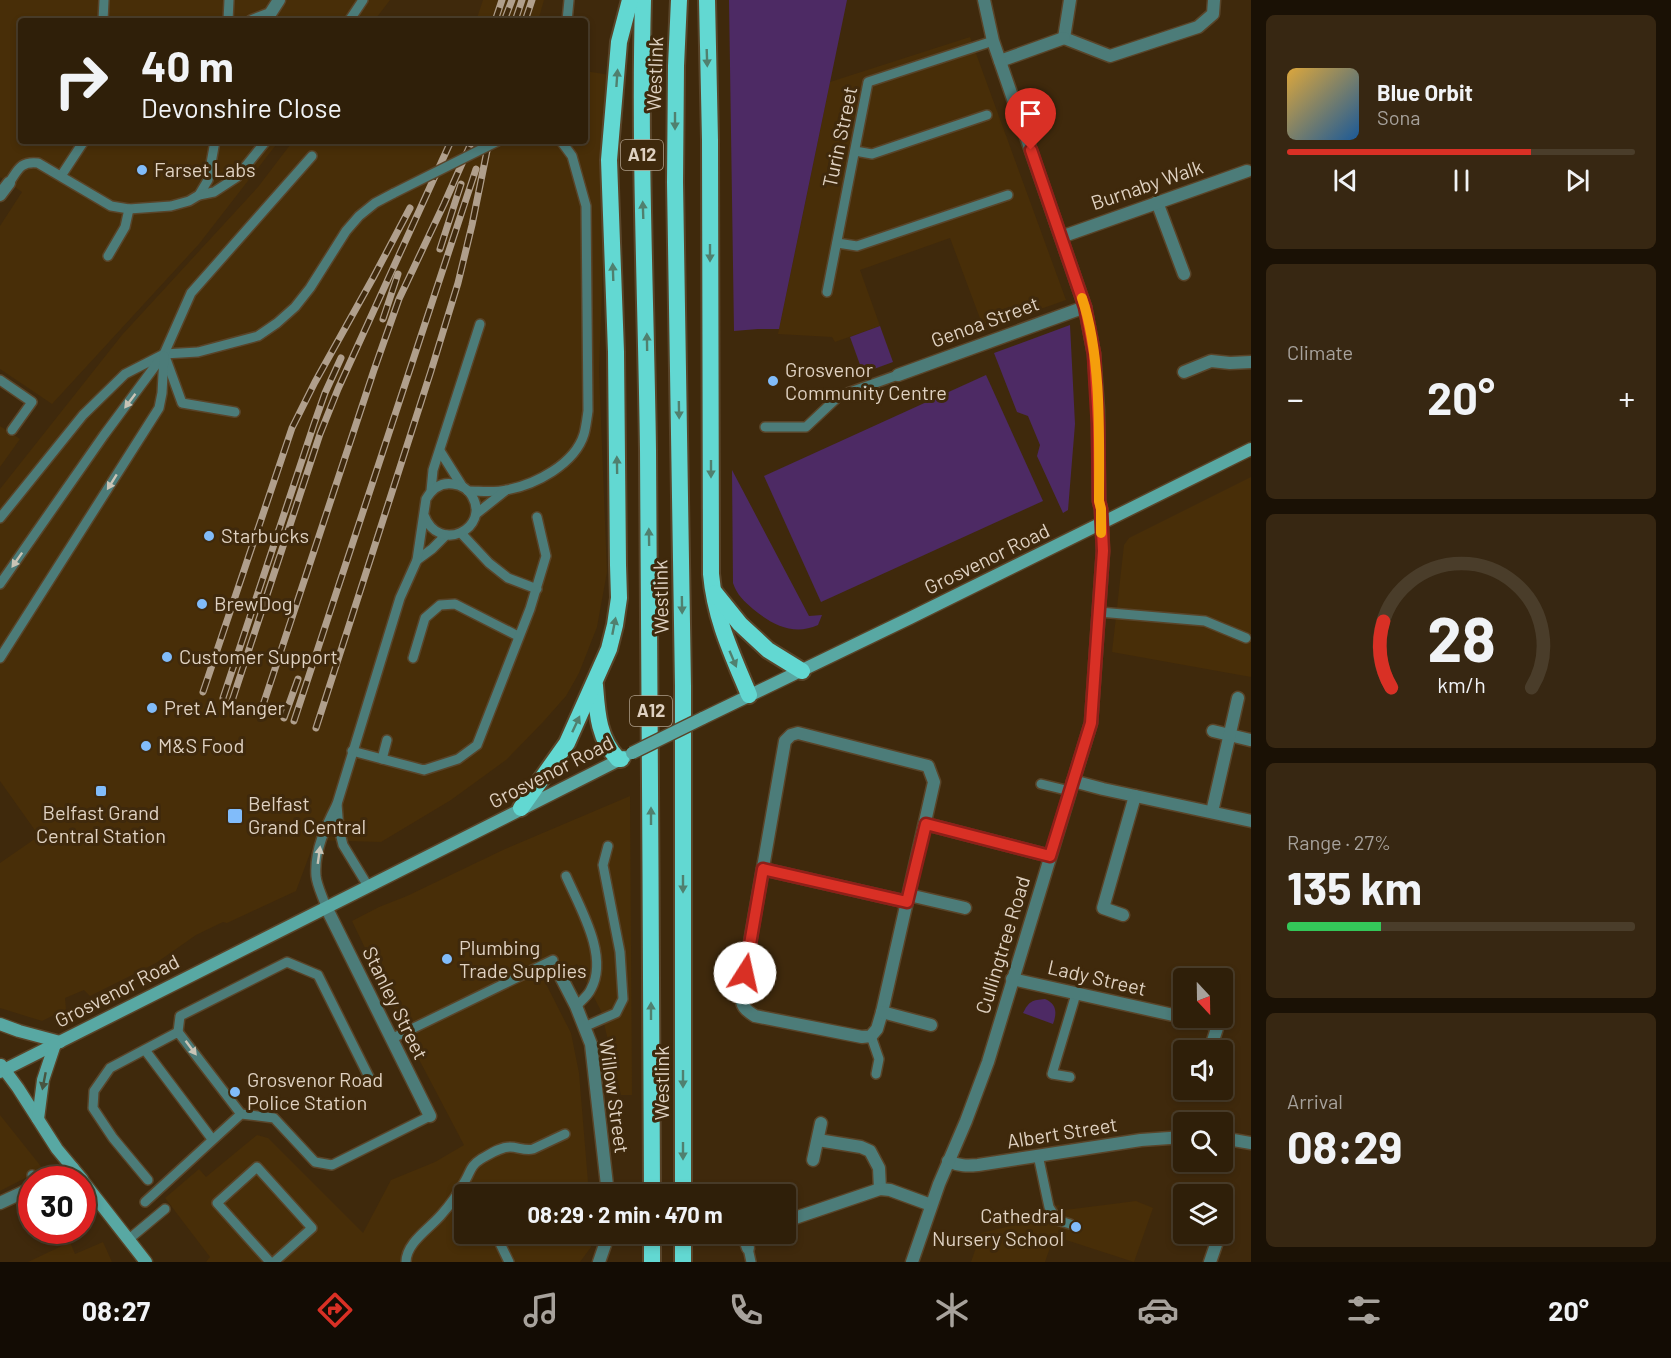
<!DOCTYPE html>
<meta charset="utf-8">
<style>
body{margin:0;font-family:Barlow,sans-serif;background:#372712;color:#f1f3f6;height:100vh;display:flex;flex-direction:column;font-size:22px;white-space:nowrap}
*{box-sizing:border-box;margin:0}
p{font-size:20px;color:#a7a29c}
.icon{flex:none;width:33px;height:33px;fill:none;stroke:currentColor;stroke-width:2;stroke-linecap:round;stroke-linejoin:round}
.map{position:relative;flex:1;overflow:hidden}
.details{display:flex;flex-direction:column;gap:15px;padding:15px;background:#1a1105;width:420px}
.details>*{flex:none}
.hud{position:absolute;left:18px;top:18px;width:570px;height:126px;border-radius:6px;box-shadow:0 3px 9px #0003,0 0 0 2px #4a3d2a;background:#2f1f09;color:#f1f3f6;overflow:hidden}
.needle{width:39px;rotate:158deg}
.controls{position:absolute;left:1173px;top:968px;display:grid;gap:12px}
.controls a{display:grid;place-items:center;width:60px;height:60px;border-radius:6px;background:#2f1f09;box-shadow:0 3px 9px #0003,0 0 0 2px #4a3d2a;font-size:30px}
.speed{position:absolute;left:18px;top:1166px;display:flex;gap:12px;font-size:30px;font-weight:700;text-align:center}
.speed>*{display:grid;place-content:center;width:78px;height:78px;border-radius:50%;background:#2f1f09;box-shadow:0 3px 9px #0003,0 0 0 2px #4a3d2a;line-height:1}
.speed .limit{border:9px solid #d22;background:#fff;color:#111}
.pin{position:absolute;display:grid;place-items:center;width:51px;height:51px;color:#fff;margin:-62px -26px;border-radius:50% 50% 50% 0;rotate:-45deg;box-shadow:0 0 6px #0007}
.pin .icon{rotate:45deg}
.me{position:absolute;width:66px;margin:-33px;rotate:10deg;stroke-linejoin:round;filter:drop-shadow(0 0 4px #0008)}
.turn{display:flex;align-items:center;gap:21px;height:126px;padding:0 24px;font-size:27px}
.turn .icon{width:78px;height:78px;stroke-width:2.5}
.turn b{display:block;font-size:42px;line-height:51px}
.big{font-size:45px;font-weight:700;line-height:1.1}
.details .tile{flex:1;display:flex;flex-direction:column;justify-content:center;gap:9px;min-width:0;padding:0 21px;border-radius:9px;background:#372712}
.details .dial{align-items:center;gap:0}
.dial svg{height:156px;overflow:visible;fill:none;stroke:#4a3d2a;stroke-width:7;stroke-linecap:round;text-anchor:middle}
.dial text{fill:#f1f3f6;stroke:none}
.song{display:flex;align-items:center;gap:18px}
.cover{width:72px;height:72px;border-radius:9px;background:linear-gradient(135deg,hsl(40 70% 55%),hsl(210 70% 35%))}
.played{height:6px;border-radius:3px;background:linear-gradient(90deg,#d93025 70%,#4a3d2a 70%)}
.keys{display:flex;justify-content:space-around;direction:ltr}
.heat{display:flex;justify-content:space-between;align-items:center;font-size:33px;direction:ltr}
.charge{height:9px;border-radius:4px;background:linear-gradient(90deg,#34c759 27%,#4a3d2a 0)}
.trip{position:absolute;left:454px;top:1184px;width:342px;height:60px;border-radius:6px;background:#2f1f09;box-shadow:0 3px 9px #0003,0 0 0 2px #4a3d2a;font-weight:700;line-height:60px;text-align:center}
.dock{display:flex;height:96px;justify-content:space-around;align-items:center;background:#130c04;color:#a7a29c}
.dock .icon{width:42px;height:42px}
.dock .current{color:#d93025}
.dock b{font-size:27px;color:#f1f3f6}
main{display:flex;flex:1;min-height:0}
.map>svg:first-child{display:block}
.built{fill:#482e08}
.green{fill:#4d2a64}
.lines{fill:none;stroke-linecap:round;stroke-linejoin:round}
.service-casing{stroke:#594429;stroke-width:12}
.pedestrian-casing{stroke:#594429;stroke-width:15}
.minor-casing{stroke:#594429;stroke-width:15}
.secondary-casing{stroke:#594429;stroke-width:15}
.trunk-casing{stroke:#594429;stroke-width:20}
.service{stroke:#4c7c79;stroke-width:9}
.pedestrian{stroke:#4c7c79;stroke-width:12}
.minor{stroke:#4c7c79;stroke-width:12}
.secondary{stroke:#58a8a3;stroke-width:12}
.trunk{stroke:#62d8d2;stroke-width:16}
.rail-casing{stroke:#b09f8c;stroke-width:7}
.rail{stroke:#3f290c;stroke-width:4.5;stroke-dasharray:14;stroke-linecap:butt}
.service-bridge-casing{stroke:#594429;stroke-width:12;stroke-linecap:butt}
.secondary-bridge-casing{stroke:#594429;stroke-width:15;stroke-linecap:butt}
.service-bridge{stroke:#4c7c79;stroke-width:9}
.secondary-bridge{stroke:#58a8a3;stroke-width:12}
.oneway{fill:#50806f}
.oneway2{fill:#c9c4b6}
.oneway3{fill:#485541}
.route-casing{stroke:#8d1f18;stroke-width:15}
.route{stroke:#d93025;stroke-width:10}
.slow{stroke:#f59e0b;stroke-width:10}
.poi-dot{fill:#81bcfa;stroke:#3f290c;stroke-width:2}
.labels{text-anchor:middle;stroke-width:6;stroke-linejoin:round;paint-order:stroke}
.shield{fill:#3f290c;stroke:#af9f8b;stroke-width:1.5}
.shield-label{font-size:18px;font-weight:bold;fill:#dfd1c1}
.street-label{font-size:20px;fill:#dfd1c1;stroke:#3f290c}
.poi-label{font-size:20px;fill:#dfd1c1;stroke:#3f290c;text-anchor:start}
</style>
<main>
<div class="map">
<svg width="1251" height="1262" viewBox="0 0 1251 1262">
<rect width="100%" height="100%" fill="#3f290c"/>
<g class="built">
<polygon points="0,0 390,0 374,21 21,21 21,141 279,141 199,244 52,404 0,369 0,226 22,192 0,177"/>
<polygon points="483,0 544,0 538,21 476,21"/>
<polygon points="970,37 1066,300 984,329 950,238 860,270 880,326 835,342 832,337 778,334 830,82"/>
<polygon points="585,71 610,75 599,370 607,572 597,627 579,673 566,696 543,722 506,760 451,800 381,842 315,840 296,891 227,923 223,922 196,935 156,963 90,996 84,990 65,998 66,1009 42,1021 0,1008 0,863 39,836 0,781 0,489 122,335 258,187 293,141 585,141"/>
<polygon points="0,426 20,439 0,467"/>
<polygon points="1251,477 1251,677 1112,652 1124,545 1129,538"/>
<polygon points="630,796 632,1095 621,1095 601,1011 577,964 544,980 571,1033 579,1073 589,1194 465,1194 465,1233 592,1233 591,1247 580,1262 206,1262 210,1257 165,1198 199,1169 206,1177 257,1135 268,1138 363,1233 391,1180 435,1162 464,1145 412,1046 352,921 379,907 407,896 505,849"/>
<polygon points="0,1115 43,1169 0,1191"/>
<polygon points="1136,1201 1153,1208 1134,1262 1066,1240 1052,1242 1045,1262 971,1262 981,1233 1032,1221 1037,1209 1059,1205 1065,1210"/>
<polygon points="70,1242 75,1254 103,1242 112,1262 28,1262"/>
</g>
<g class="green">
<polygon points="729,0 847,0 779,329 758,329 734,331"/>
<polygon points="1070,325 1075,424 1068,510 1063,513 1037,456 1040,445 1028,416 1017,412 994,353"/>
<polygon points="880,326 893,362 863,373 850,337"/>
<polygon points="986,375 1043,501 821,602 764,476"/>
<path d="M732 470 809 616 822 615 818 625C794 636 772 625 753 609 744 601 737 595 733 583Z"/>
<path d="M1045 999C1057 1004 1057 1013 1053 1024L1023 1013C1029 1001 1032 1000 1045 999Z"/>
</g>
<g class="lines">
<defs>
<g id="service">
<polyline points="103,21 104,0"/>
<polyline points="228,21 229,0"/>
<polyline points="349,21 363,0"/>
<polyline points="567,21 569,0"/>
<polyline points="855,151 872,154 987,115"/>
<polyline points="61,176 84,141"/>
<path d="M9 183C18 170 20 161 38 163L111 206 129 209 171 206 189 201 199 195 208 180 215 141"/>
<polyline points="199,195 214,192 237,177 266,141"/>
<polyline points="837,243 857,246 1008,195"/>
<polyline points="108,256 125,227 129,209"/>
<polyline points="827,292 868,82 993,41"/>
<polyline points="166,359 182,403 235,412"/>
<polyline points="0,380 32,402 12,430"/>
<polyline points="765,427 806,427 839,396 898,375"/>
<polyline points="440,451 462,486"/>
<polyline points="431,491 433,470 480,324"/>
<path d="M468 491C480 491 495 493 506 490 535 485 575 464 584 434 586 427 587 418 588 411L586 206 572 156 561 141"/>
<polyline points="476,514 505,491"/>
<polyline points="0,518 83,415 125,374 164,354 198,352 258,336 277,323 295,307 310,288 346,231 359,216 375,203 394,193"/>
<polyline points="461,533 489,563 508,578 537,589"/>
<polyline points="417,560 432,549 446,535"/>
<polyline points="0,584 104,435 164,354 191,293 312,156"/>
<polyline points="1099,612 1205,621 1246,638"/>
<polyline points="0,658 159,408 162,393 164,356"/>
<polyline points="413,658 425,618 440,605 455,604 518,636"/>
<polyline points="352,751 424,770 458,759 477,745 530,609 546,556 537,517"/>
<polyline points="382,759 387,740"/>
<polyline points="1041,784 1070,791"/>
<polyline points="337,804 339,829 343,845 368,886"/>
<path d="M566 876C580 908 609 956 591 989 588 996 581 1001 576 1006"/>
<path d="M326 907C323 897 317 886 316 876 314 850 326 826 337 804L400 598 417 560 426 499C432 489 441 482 453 484 461 485 468 489 472 496 491 528 439 555 424 515"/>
<polyline points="584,1027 616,1013 623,999 620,952 603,865 608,846"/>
<polyline points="178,1032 180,1016 287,962 318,975 372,1083"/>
<polyline points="871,1036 879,1059 876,1074"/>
<polyline points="391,1039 553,960"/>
<polyline points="145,1050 212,1139"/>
<polyline points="1070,1077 1052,1074 1076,994"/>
<polyline points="1038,1155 1049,1207 1057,1220 1070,1224"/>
<polyline points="32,1175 35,1179"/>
<polyline points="148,1180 113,1138 93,1108 94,1091 110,1068 178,1032 241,1114"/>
<polyline points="145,1202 241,1114 274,1118 315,1162 332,1165 430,1116"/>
<polyline points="495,1233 509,1262"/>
<polyline points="129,1239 165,1209"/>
<polyline points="748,1248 751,1262"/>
<polyline points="270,1262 217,1203 257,1167 312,1228 274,1262"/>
<path d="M406 1262C406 1243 429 1229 441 1215 450 1205 459 1192 465 1181 471 1171 470 1166 481 1159 490 1154 500 1147 510 1147 518 1147 525 1151 533 1149L565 1134"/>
</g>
<polyline id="pedestrian" points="252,21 270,14 279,0"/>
<g id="minor">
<polyline points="1064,38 1110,56 1198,27 1213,14 1214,0"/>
<polyline points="1064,38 1070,0"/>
<polyline points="1000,61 1064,38"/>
<polyline points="0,195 9,183"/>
<polyline points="1157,202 1184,274"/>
<polyline points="1061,237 1247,171"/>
<polyline points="1184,372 1211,361 1230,363 1251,362"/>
<polyline points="898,375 1085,307"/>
<polyline points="1213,731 1250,740"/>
<path d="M798 733 928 766 934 782 882 1012 877 1029 871 1036 862 1037 755 1016C745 1010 741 1006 741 994L785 741 791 735Z"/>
<polyline points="1073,781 1103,789 1251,821"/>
<polyline points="1212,812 1238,698"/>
<polyline points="926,824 1050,856"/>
<polyline points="763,869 907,902"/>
<polyline points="909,895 965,908"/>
<polyline points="326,907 430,1116"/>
<polyline points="1123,915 1103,908 1135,796"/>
<polyline points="559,973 576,1006 591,1044 608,1194"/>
<polyline points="1012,979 1218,1025 1210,1050"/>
<polyline points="882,1012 931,1025"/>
<polyline points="1222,1138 1251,1143"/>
<polyline points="818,1140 861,1147 870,1151 879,1168 880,1189"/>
<polyline points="813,1160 821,1123"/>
<path d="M948 1161C959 1166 967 1166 978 1165L1141 1140 1184 1137"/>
<polyline points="50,1179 73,1168"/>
<polyline points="0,1203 32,1188"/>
<polyline points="786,1221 880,1189 890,1190 931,1205"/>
<polyline points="1222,1225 1224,1222"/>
<polyline points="743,1233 748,1248"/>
<polyline points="599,1262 609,1233"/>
<polyline points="912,1262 939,1184 966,1121 988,1062 1091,723 1103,551 1101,509 1099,501 1098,410 1094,354 1085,307 993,41 984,0"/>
<polyline points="1210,1262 1220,1233"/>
</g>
<g id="secondary">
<polyline points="703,718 910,618 1251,449"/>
<polyline points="0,1024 19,1031 60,1042"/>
<polyline points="1,1065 18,1088 57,1149 82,1179"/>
<polyline points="0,1072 625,757"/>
<polyline points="38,1119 43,1080 55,1044"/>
<polyline points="82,1180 146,1262"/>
</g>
<g id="trunk">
<path d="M643 0C639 150 646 300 648 450 651 698 650 946 652 1194"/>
<polyline points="679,0 676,66 675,182 683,686 683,1194"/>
<path d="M707 0 710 140 711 574C715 619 732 654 749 695"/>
<polyline points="715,593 740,624 768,650 802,671"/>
<path d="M595 685C597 711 598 739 618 759H621"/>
<polyline points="521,808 567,743 609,649 615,625 619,598 618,565 616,352 609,160 619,42 630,0"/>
<polyline points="652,1233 652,1262"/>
<polyline points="683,1262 683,1233"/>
</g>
</defs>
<use href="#service" class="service-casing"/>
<use href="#pedestrian" class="pedestrian-casing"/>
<use href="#minor" class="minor-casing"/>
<use href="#secondary" class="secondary-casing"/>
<use href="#trunk" class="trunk-casing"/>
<use href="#service" class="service"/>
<use href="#pedestrian" class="pedestrian"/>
<use href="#minor" class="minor"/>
<use href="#secondary" class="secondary"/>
<use href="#trunk" class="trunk"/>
<defs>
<g id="rail">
<polyline points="495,21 502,0"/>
<polyline points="504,21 512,0"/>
<polyline points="515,21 522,0"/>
<polyline points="525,21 532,0"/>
<polyline points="440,249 461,184"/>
<polyline points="383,319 398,274"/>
<polyline points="203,692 292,428 315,382 373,278 410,208"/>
<polyline points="223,698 314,424 325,393 341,358"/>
<polyline points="232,701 320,434 338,389 451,141"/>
<polyline points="261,711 374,370 399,299 444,204 472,141"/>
<polyline points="284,718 298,679"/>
<polyline points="294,721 476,169"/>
<polyline points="316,728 431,371 458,283 472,225 489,141"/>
</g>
</defs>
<use href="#rail" class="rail-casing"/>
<use href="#rail" class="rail"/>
<defs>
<polyline id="service-bridge" points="394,193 498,141"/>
<polyline id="secondary-bridge" points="632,753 703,718"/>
</defs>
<use href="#service-bridge" class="service-bridge-casing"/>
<use href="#secondary-bridge" class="secondary-bridge-casing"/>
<use href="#service-bridge" class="service-bridge"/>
<use href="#secondary-bridge" class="secondary-bridge"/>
</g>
<defs><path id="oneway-solid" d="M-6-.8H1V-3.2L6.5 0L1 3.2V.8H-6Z" transform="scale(1.5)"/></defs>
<g class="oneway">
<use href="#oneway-solid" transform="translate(707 58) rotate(88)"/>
<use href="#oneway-solid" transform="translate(617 78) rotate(-86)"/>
<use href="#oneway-solid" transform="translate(675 121) rotate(90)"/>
<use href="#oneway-solid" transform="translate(643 210) rotate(-92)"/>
<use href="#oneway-solid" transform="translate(710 253) rotate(90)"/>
<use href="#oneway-solid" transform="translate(613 272) rotate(-92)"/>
<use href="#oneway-solid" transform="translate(647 342) rotate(-91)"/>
<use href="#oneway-solid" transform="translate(679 410) rotate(89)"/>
<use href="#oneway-solid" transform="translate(617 465) rotate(-91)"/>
<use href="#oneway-solid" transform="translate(711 469) rotate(90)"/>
<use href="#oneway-solid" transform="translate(649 537) rotate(-91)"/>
<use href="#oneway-solid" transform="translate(682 605) rotate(89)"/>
<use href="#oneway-solid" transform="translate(614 626) rotate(-79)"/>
<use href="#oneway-solid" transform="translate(733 659) rotate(67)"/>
<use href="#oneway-solid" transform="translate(576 724) rotate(-65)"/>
<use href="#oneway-solid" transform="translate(651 816) rotate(-90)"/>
<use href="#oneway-solid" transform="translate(683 884) rotate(90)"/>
<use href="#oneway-solid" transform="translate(651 1011) rotate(-90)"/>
<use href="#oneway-solid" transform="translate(683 1079) rotate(90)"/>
<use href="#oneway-solid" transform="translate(683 1151) rotate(90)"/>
</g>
<g class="oneway2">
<use href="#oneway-solid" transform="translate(130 401) rotate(127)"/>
<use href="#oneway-solid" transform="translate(112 482) rotate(122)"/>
<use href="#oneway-solid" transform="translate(17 560) rotate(125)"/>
<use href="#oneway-solid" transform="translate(319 855) rotate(-82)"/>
<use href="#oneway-solid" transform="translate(191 1048) rotate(53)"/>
</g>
<use class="oneway3" href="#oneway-solid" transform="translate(44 1081) rotate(101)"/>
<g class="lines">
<defs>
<polyline id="route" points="745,973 763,869 907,902 926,824 1050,856 1091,723 1103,551 1101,509 1099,501 1098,424 1095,373 1094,354 1085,307 1031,150"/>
</defs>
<use href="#route" class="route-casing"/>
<use href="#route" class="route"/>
<path class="slow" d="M1082 298C1102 357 1099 439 1099 501L1101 509V533"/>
</g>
<g class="poi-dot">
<circle cx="142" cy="170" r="6"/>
<circle cx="773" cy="381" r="6"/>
<circle cx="209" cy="536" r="6"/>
<circle cx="202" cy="604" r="6"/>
<circle cx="167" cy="657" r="6"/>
<circle cx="152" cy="708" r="6"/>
<circle cx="146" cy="746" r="6"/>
<rect x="95" y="785" width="12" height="12" rx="3"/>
<rect x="227" y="808" width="16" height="16" rx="3"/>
<circle cx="447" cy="959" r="6"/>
<circle cx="235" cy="1092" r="6"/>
<circle cx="1076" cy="1227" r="6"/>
</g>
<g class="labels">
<g class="shield">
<rect x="621" y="140" width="42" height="30" rx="4.5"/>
<rect x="630" y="696" width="42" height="30" rx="4.5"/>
</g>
<g class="shield-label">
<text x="642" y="161">A12</text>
<text x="651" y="717">A12</text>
</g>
<g class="street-label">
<text transform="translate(655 74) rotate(-88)" y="7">Westlink</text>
<text transform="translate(840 137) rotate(-78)" y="7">Turin Street</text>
<text transform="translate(1147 185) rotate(-19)" y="7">Burnaby Walk</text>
<text transform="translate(985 322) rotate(-20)" y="7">Genoa Street</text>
<text transform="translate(987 559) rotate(-26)" y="7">Grosvenor Road</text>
<text transform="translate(661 597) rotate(-91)" y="7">Westlink</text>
<text transform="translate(551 772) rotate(-27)" y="7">Grosvenor Road</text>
<text transform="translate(1003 945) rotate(-73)" y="7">Cullingtree Road</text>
<text transform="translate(1097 978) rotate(13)" y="7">Lady Street</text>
<text transform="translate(117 991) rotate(-27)" y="7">Grosvenor Road</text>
<text transform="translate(395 1003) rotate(64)" y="7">Stanley Street</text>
<text transform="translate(662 1083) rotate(-90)" y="7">Westlink</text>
<text transform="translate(614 1096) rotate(82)" y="7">Willow Street</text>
<text transform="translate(1062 1133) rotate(-9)" y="7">Albert Street</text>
</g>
<g class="poi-label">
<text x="154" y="177">Farset Labs</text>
<text x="785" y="377">Grosvenor<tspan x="785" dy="23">Community Centre</tspan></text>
<text x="221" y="543">Starbucks</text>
<text x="214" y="611">BrewDog</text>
<text x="179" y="664">Customer Support</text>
<text x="164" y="715">Pret A Manger</text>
<text x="158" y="753">M&amp;S Food</text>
<text x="248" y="811">Belfast<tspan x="248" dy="23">Grand Central</tspan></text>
<text x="101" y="820" text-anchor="middle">Belfast Grand<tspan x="101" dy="23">Central Station</tspan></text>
<text x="459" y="955">Plumbing<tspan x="459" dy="23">Trade Supplies</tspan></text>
<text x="247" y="1087">Grosvenor Road<tspan x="247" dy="23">Police Station</tspan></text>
<text x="1064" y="1223" text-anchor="end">Cathedral<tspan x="1064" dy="23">Nursery School</tspan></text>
</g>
</g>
</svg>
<div class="controls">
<a><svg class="needle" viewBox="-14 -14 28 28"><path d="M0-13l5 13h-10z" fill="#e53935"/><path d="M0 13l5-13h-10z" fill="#a7a29c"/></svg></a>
<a><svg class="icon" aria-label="sound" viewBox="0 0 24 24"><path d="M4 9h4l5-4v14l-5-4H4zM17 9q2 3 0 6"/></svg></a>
<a><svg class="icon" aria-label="search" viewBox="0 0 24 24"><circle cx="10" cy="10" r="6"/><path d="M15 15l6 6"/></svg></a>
<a><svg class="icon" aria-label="layers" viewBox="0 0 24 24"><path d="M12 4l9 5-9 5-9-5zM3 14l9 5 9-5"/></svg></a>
</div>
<div class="speed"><div class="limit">30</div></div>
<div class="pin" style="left:1031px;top:150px;background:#d93025"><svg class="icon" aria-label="arrive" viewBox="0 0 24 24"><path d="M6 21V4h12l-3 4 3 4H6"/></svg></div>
<svg class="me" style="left:745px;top:973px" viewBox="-20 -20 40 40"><circle r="19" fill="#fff"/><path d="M0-13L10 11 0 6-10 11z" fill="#d93025"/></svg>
<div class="trip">08:29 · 2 min · 470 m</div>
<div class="hud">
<div class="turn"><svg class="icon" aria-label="right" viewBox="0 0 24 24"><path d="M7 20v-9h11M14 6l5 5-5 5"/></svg><div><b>40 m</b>Devonshire Close</div></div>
</div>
</div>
<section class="details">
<div class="tile">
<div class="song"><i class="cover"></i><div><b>Blue Orbit</b><p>Sona</p></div></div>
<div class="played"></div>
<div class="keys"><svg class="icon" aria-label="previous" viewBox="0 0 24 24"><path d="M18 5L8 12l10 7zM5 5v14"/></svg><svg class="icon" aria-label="pause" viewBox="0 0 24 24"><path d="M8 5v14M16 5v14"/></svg><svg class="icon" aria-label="next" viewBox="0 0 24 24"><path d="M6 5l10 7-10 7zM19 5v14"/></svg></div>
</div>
<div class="tile"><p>Climate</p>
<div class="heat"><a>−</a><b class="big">20°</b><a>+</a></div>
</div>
<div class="tile dial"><svg viewBox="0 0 100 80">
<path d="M14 69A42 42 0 1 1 86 69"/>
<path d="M14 69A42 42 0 0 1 10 35" stroke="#d93025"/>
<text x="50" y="56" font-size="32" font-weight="700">28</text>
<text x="50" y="72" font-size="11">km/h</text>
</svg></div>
<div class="tile"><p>Range · 27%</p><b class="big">135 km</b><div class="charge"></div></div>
<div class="tile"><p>Arrival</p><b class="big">08:29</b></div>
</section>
</main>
<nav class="dock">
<b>08:27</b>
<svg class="icon current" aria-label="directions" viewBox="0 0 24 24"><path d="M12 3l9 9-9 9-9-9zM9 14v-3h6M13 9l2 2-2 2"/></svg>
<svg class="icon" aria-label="music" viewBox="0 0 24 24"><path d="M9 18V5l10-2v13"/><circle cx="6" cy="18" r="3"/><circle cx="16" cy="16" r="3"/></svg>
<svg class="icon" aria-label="phone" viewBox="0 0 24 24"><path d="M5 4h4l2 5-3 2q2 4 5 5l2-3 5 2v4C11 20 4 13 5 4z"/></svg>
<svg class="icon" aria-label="climate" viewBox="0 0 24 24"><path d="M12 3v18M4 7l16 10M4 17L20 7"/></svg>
<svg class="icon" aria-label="car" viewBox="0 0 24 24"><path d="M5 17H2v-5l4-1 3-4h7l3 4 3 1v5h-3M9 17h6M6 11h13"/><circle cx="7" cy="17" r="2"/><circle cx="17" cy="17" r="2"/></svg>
<svg class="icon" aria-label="filters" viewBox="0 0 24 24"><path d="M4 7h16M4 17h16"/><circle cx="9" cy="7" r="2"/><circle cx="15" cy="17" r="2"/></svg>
<b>20°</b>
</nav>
